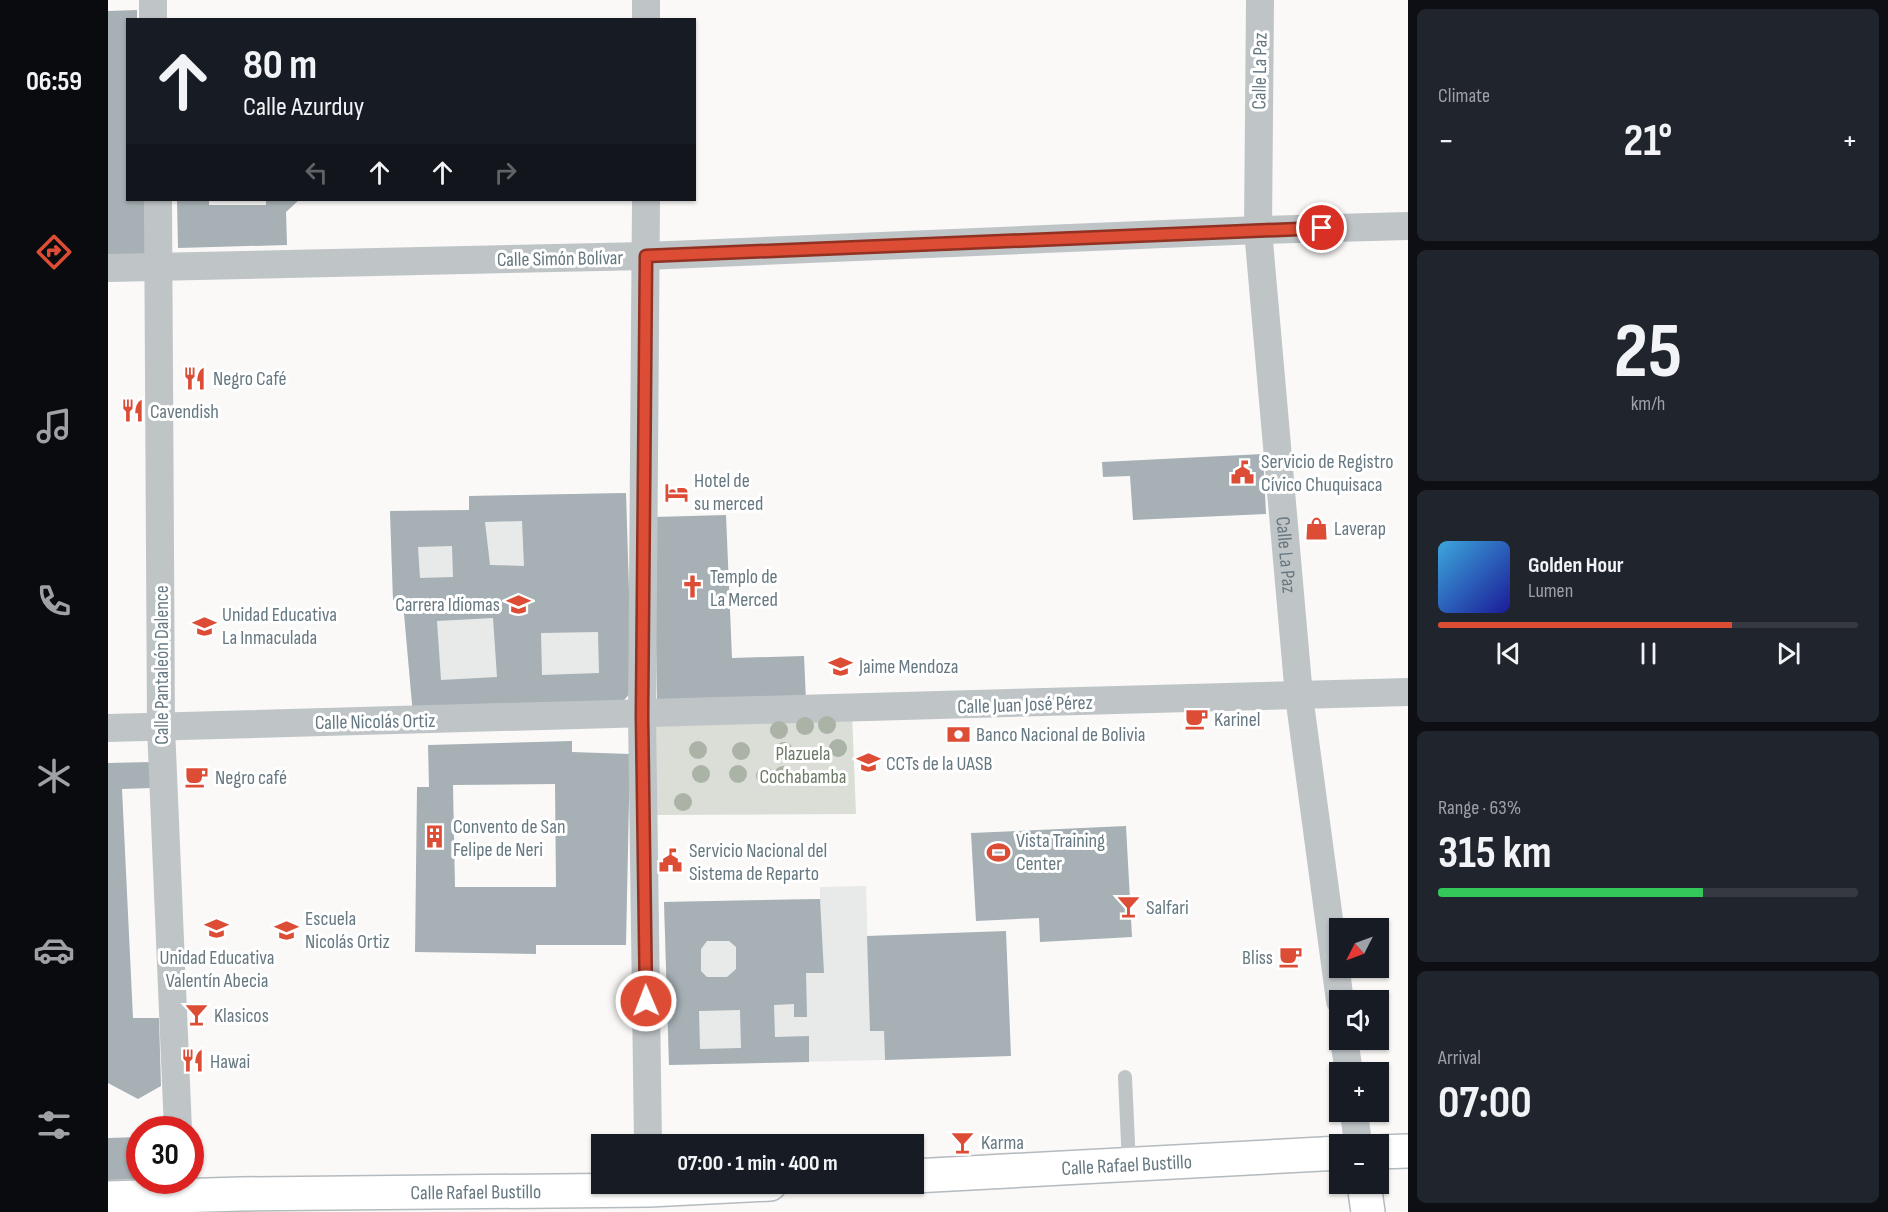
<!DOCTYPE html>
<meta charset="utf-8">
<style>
body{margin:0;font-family:"Sofia Sans Condensed",sans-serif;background:#20242c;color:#f1f3f6;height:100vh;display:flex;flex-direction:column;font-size:22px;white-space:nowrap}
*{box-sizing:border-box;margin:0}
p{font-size:20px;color:#9ea1a6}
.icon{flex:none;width:33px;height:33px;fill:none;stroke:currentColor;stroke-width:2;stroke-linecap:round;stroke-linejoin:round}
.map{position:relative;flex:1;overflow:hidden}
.sheet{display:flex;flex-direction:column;gap:9px;padding:9px;background:#0d0f14;width:480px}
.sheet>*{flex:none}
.top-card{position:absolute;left:18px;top:18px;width:570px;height:183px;border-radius:0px;box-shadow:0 2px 4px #0004;background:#171b24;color:#f1f3f6;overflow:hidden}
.needle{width:39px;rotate:228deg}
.tools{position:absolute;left:1221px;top:918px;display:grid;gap:12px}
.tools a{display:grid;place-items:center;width:60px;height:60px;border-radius:0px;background:#171b24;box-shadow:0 2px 4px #0004;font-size:30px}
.speed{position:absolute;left:18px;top:1116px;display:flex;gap:12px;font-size:30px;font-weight:700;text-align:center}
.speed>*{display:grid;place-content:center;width:78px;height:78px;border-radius:50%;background:#171b24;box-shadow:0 2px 4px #0004;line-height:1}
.speed .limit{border:9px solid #d22;background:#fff;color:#111}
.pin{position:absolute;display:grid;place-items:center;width:51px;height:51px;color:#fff;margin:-26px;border:3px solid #fff;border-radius:50%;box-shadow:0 2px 6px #0007}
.me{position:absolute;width:66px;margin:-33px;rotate:359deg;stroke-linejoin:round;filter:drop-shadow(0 0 4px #0008)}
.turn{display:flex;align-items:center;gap:21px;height:126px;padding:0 18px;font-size:27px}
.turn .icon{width:78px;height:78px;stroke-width:2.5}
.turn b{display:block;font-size:42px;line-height:51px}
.lanes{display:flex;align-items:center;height:57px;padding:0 18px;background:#0003;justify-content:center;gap:30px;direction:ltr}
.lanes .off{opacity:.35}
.big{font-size:45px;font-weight:700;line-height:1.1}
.sheet .widget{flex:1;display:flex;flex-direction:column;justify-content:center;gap:9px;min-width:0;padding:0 21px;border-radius:9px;background:#20242c}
.sheet .dial{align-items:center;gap:0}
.dial b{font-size:78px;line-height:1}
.song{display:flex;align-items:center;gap:18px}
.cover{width:72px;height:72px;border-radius:9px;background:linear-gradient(135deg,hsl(200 70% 55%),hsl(240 70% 35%))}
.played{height:6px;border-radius:3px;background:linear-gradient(90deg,#dd4c34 70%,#363941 70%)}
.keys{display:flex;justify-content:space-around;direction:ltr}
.heat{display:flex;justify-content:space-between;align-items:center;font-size:33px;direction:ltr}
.charge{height:9px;border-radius:4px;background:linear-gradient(90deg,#34c759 63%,#363941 0)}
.trip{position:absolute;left:483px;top:1134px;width:333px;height:60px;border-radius:0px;background:#171b24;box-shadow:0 2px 4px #0004;font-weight:700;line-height:60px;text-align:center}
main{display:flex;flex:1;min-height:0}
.tabs{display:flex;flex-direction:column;width:108px;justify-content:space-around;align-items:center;background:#090b0e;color:#9ea1a6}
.tabs .icon{width:42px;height:42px}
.tabs .on{color:#dd4c34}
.tabs b{font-size:27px;color:#f1f3f6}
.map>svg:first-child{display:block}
.built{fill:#e8e9e9}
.green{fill:#daded7}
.building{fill:#a6b0b5;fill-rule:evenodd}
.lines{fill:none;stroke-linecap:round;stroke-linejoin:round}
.secondary-casing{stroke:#b4babe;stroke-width:36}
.lane{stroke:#bfc4c7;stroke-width:14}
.street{stroke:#bfc4c7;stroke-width:28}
.secondary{stroke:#fff;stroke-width:33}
.tree{fill:#abb3a7}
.route-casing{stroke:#903122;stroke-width:15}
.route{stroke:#dd4c34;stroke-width:10}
.labels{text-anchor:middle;stroke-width:6;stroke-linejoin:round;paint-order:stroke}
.street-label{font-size:20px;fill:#667881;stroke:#fff}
.poi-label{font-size:20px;fill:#667881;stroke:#fff;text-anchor:start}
.park-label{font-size:20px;fill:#6a7a65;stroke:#fff}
</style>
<main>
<nav class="tabs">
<b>06:59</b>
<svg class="icon on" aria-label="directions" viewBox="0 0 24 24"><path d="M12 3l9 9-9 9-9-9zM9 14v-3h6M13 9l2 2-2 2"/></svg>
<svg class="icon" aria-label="music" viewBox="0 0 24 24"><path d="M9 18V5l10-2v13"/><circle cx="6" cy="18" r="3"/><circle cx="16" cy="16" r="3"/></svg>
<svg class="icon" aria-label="phone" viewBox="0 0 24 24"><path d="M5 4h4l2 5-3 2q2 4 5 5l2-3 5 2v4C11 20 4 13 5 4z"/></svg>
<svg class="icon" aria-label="climate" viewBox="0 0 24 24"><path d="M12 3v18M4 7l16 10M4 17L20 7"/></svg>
<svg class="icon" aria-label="car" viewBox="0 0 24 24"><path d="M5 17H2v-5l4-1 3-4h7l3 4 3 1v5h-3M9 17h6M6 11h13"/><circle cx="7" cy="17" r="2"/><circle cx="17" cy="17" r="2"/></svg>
<svg class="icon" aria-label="filters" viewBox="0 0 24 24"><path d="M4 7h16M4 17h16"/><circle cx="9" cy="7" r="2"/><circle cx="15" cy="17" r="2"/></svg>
</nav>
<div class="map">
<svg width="1300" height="1212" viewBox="0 0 1300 1212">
<rect width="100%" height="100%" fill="#faf9f8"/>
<g class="built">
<polygon points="518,493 524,691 305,715 295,602 285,600 282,511 361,510 361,496"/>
<polygon points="758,886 762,1031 776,1031 777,1060 561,1065 556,902 712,899 712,887"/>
</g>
<polygon class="green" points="744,713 748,814 544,815 546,723"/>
<g class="building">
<polygon points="29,10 29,20 20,20 20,200 36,200 38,256 0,257 0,11"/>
<polygon points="69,200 101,200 101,205 158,205 158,200 191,200 178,212 179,245 70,248"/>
<polygon points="1155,454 1158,514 1025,520 1022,476 995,477 994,462"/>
<path d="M518 493 524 691 510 707 305 715 295 602 285 600 282 511 361 510V496ZM414 521 416 566 382 565 377 522ZM344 546 345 577 312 578 310 547ZM385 618 389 677 333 680 329 621ZM490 632 491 673 434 675 433 633Z"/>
<polygon points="618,515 624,658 696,656 698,701 549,705 546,517"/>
<path d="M464 741V752L522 754 518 945H428V954L307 952 309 787H321L320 745ZM447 784 448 887H347L345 785Z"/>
<polygon points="43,762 44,788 14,789 25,1018 51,1018 53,1086 30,1099 0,1083 0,763"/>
<polygon points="1018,826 1024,937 932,942 931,918 868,921 863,833"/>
<path d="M712 899 716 973H698L699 1017H686V1004L666 1005 667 1037 701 1036V1062L561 1065 556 902ZM599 941H621L628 947V969L619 977H599L593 971V949ZM632 1010 633 1048 592 1049 591 1011Z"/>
<polygon points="898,931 903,1056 777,1060 776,1031 762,1031 759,936"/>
<polygon points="32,1137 32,1179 0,1180 0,1138"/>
</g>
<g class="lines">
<defs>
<g id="secondary">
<polyline points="1270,1152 1300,1151"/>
<path id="s2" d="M806 1176 1232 1153"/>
<polyline points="1256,1184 1260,1212"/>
<path id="s3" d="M0 1198 133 1194 541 1190 662 1184"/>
</g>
</defs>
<use href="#secondary" class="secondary-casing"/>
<polyline class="lane" points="1017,1077 1021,1165"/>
<g class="street">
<polyline points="45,0 45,20"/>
<path id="s1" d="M1152 0 1150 230 1191 696 1232 1001"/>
<polyline points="538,20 538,0"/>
<polyline points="50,200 53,727 70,1130"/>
<polyline points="538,200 534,715 540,1144"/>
<polyline points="0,268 538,256 1150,230 1300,226"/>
<polyline points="0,728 1300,692"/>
<polyline points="1236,1040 1241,1072"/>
<polyline points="1246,1112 1250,1144"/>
</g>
<use href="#secondary" class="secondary"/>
</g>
<g class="tree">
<circle cx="719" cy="725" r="9"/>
<circle cx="697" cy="726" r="9"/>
<circle cx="671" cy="730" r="9"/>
<circle cx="730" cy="748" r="9"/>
<circle cx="590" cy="750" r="9"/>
<circle cx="633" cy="751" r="9"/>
<circle cx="676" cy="751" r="9"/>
<circle cx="593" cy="774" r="9"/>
<circle cx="630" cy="774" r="9"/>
<circle cx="675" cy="775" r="9"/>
<circle cx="657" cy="776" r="9"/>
<circle cx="575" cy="802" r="9"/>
</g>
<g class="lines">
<defs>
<polyline id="route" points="538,1001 534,715 538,256 1214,228"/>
</defs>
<use href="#route" class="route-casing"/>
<use href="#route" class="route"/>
</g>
<defs>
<symbol id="restaurant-bare" viewBox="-9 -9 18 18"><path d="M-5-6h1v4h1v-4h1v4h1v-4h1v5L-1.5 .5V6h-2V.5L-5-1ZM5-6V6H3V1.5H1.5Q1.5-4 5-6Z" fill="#dd4c34" stroke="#fff" stroke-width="2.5" paint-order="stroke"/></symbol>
<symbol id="civic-bare" viewBox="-9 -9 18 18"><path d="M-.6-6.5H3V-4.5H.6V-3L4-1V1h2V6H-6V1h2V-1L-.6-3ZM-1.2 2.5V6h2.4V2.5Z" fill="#dd4c34" stroke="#fff" stroke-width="2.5" paint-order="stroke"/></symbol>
<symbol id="hotel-bare" viewBox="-9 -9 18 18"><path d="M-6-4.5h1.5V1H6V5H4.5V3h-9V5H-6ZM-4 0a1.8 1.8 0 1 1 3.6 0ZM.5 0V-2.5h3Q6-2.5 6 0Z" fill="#dd4c34" stroke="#fff" stroke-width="2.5" paint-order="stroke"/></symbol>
<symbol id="shop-bare" viewBox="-9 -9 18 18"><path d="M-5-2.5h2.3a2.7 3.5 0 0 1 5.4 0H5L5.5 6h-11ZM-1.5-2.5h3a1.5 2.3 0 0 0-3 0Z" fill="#dd4c34" stroke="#fff" stroke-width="2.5" paint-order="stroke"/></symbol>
<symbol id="church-bare" viewBox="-9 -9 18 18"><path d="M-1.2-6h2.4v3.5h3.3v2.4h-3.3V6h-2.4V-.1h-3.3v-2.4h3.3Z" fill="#dd4c34" stroke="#fff" stroke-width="2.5" paint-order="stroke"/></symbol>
<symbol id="university-bare" viewBox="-9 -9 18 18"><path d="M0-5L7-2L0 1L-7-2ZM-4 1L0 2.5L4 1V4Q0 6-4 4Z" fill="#dd4c34" stroke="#fff" stroke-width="2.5" paint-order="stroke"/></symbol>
<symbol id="school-bare" viewBox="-9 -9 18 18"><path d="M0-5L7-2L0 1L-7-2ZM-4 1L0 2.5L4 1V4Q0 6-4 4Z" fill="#dd4c34" stroke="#fff" stroke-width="2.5" paint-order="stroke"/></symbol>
<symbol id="cafe-bare" viewBox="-9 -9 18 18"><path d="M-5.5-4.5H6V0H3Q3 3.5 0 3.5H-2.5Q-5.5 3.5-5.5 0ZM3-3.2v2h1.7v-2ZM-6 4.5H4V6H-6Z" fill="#dd4c34" stroke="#fff" stroke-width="2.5" paint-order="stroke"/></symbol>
<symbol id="bank-bare" viewBox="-9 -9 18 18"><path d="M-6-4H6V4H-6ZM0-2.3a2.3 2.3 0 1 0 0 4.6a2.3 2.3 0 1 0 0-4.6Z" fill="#dd4c34" stroke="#fff" stroke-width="2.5" paint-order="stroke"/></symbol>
<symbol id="building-bare" viewBox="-9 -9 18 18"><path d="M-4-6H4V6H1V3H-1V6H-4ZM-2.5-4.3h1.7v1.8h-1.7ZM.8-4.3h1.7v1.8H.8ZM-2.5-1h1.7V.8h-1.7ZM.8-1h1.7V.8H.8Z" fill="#dd4c34" stroke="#fff" stroke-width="2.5" paint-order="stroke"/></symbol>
<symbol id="stadium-bare" viewBox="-9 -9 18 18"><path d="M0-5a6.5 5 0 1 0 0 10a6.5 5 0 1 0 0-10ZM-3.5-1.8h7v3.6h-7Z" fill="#dd4c34" stroke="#fff" stroke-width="2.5" paint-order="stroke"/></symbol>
<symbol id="bar-bare" viewBox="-9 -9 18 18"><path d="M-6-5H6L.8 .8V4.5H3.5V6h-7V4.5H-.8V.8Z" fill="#dd4c34" stroke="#fff" stroke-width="2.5" paint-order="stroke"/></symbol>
</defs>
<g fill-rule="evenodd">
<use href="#restaurant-bare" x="70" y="362" width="33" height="33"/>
<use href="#restaurant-bare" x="8" y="394" width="33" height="33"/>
<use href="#civic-bare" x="1118" y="456" width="33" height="33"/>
<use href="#hotel-bare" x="552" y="476" width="33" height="33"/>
<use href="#shop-bare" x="1192" y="512" width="33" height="33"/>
<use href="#church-bare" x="568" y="570" width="33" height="33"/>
<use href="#university-bare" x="394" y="588" width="33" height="33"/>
<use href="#school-bare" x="80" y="610" width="33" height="33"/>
<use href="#school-bare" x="716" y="650" width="33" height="33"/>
<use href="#cafe-bare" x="1072" y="702" width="33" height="33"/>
<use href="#bank-bare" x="834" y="718" width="33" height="33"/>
<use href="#school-bare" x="744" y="746" width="33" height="33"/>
<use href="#cafe-bare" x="72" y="760" width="33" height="33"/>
<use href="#building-bare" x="310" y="820" width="33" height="33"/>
<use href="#stadium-bare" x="874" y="836" width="33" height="33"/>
<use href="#civic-bare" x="546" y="844" width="33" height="33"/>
<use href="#bar-bare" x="1004" y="890" width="33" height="33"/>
<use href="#school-bare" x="92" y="912" width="33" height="33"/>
<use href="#school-bare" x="162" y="914" width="33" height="33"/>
<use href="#cafe-bare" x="1166" y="940" width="33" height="33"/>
<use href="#bar-bare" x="72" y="998" width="33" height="33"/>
<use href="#restaurant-bare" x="68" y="1044" width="33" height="33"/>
<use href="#bar-bare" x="838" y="1126" width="33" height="33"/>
</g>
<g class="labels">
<g class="street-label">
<text transform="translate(1151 71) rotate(-89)" y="7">Calle La Paz</text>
<text transform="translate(452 258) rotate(-1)" y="7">Calle Simón Bolívar</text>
<text dy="7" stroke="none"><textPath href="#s1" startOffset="556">Calle La Paz</textPath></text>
<text transform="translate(53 665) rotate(-90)" y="7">Calle Pantaleón Dalence</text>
<text transform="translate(917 704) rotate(-2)" y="7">Calle Juan José Pérez</text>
<text transform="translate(267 721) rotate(-1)" y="7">Calle Nicolás Ortiz</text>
<text dy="7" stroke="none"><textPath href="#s2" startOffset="213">Calle Rafael Bustillo</textPath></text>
<text dy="7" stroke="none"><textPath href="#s3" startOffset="368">Calle Rafael Bustillo</textPath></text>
</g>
<g class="poi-label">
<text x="105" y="385">Negro Café</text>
<text x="42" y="418">Cavendish</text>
<text x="1153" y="468">Servicio de Registro<tspan x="1153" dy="23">Cívico Chuquisaca</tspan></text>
<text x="586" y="487">Hotel de<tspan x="586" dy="23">su merced</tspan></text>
<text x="1226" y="535">Laverap</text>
<text x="602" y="583">Templo de<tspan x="602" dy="23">La Merced</tspan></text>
<text x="392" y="611" text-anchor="end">Carrera Idiomas</text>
<text x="114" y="621">Unidad Educativa<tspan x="114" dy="23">La Inmaculada</tspan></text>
<text x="751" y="673">Jaime Mendoza</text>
<text x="1106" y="726">Karinel</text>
<text x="868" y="741">Banco Nacional de Bolivia</text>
<text x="778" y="770">CCTs de la UASB</text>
<text x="107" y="784">Negro café</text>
<text x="345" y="833">Convento de San<tspan x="345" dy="23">Felipe de Neri</tspan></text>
<text x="908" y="847">Vista Training<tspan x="908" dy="23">Center</tspan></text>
<text x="581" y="857">Servicio Nacional del<tspan x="581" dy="23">Sistema de Reparto</tspan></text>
<text x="1038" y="914">Salfari</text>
<text x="197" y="925">Escuela<tspan x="197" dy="23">Nicolás Ortiz</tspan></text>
<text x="109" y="964" text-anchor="middle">Unidad Educativa<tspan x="109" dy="23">Valentín Abecia</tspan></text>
<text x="1165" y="964" text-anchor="end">Bliss</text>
<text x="106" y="1022">Klasicos</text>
<text x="102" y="1068">Hawai</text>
<text x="873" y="1149">Karma</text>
</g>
<g class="park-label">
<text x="695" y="760">Plazuela<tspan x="695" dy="23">Cochabamba</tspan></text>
</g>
</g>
</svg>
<div class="tools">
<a><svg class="needle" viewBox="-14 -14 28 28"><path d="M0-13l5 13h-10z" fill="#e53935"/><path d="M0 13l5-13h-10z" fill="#9ea1a6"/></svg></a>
<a><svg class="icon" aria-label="sound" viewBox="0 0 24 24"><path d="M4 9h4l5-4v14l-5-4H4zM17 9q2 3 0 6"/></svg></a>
<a>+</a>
<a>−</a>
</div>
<div class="speed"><div class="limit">30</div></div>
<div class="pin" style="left:1214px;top:228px;background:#d93025"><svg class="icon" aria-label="arrive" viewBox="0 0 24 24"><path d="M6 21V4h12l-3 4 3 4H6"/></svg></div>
<svg class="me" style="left:538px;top:1001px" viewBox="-20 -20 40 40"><circle r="17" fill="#dd4c34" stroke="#fff" stroke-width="3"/><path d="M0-11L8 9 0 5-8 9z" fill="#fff"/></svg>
<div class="trip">07:00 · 1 min · 400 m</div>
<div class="top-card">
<div class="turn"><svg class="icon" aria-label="ahead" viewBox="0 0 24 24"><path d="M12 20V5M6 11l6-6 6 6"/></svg><div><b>80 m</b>Calle Azurduy</div></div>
<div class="lanes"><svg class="icon off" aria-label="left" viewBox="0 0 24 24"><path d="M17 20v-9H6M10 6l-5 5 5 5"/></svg><svg class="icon" aria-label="ahead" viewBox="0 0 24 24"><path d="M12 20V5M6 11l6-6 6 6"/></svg><svg class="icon" aria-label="ahead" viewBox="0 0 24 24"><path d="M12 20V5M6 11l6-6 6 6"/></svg><svg class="icon off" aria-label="right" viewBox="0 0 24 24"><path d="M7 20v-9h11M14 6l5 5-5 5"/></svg></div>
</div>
</div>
<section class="sheet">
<div class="widget"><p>Climate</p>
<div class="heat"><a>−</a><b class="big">21°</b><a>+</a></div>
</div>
<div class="widget dial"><b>25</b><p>km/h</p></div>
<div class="widget">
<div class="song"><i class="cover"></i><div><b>Golden Hour</b><p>Lumen</p></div></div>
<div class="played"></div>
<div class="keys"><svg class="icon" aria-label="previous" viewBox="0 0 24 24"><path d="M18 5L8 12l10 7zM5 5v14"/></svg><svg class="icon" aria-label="pause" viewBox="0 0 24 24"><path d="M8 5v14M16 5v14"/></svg><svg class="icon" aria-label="next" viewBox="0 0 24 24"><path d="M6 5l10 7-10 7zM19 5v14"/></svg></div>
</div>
<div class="widget"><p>Range · 63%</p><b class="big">315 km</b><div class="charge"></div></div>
<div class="widget"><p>Arrival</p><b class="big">07:00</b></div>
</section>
</main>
